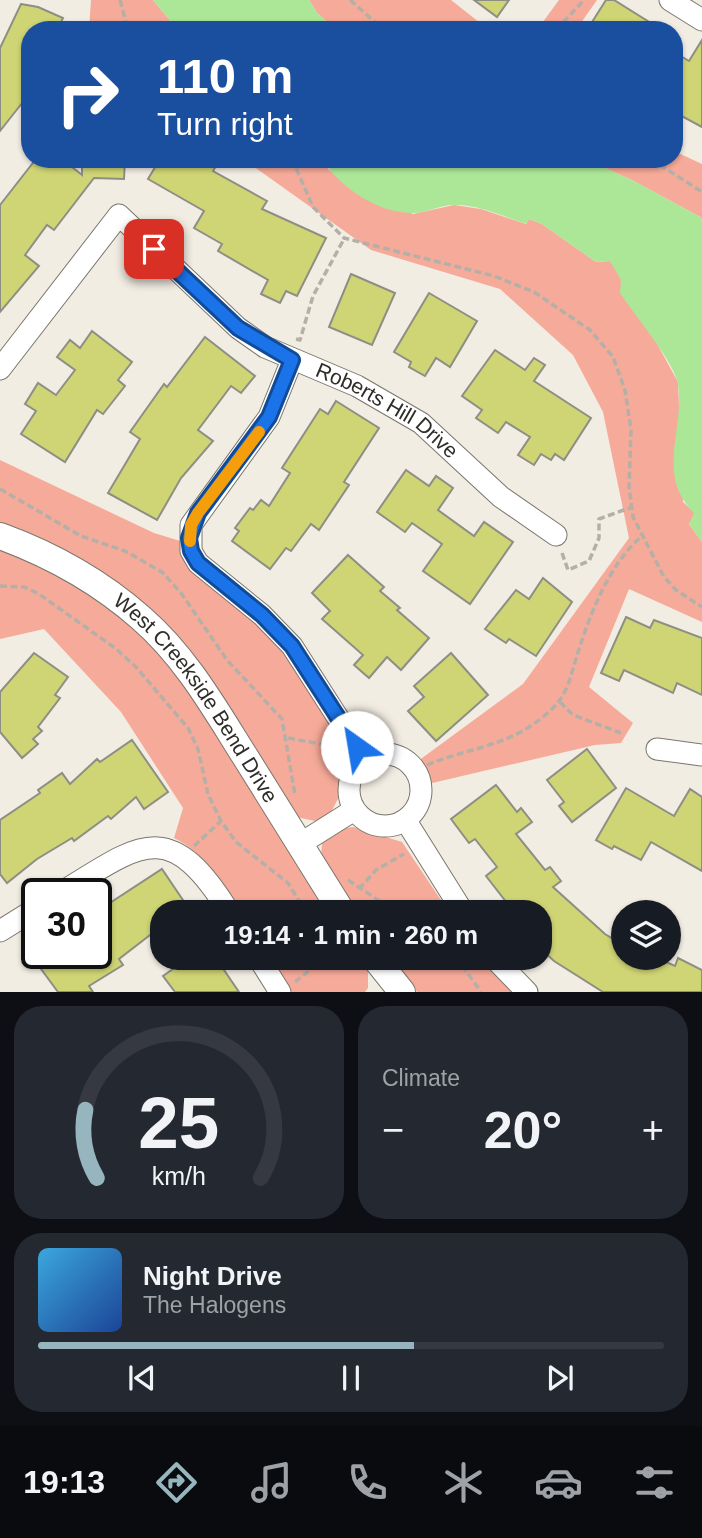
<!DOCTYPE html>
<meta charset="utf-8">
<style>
body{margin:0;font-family:Arial,sans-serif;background:#242831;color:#f1f3f6;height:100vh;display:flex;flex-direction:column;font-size:26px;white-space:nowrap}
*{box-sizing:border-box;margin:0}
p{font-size:23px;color:#9ea1a6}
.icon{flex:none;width:38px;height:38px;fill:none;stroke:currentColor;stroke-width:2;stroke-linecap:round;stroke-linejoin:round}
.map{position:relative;height:992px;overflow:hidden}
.sheet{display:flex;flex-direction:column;gap:14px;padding:14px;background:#0d0f14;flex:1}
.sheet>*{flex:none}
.guide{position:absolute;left:21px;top:21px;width:662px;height:147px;border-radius:28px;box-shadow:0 2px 5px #0004;background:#1a4fa0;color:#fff;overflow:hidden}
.fabs{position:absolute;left:611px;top:900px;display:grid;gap:14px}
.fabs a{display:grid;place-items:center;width:70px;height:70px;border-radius:50%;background:#171b24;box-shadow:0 2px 5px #0004;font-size:35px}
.speed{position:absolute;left:21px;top:878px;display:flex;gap:14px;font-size:35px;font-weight:700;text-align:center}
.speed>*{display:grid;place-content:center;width:91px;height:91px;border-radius:50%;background:#171b24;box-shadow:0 2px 5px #0004;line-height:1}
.speed .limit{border:4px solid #111;border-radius:10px;background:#fff;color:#111}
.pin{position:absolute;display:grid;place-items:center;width:60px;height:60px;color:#fff;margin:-30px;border-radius:14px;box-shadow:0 4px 10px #0006}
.me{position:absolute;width:77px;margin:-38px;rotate:328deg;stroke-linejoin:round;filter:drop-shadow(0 0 5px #0008)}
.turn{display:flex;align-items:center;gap:24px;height:147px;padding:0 21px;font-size:32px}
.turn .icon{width:91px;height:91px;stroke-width:2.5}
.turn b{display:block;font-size:49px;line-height:60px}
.big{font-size:52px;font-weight:700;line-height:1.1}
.sheet .tile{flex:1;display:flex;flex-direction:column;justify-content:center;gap:10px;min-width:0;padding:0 24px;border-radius:28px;background:#242831}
.sheet .dial{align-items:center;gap:0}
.dial svg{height:182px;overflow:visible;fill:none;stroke:#363941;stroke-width:7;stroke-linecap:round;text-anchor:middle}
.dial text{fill:#f1f3f6;stroke:none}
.song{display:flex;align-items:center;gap:21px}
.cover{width:84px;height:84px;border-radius:10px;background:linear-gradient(135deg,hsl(200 70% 55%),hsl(220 70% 35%))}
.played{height:7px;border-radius:4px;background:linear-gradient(90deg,#96b5bf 60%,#363941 60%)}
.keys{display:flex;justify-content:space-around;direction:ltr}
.heat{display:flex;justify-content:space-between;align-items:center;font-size:38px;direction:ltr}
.sheet .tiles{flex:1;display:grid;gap:14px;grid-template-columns:1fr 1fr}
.tile:last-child{grid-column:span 2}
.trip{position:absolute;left:150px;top:900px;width:402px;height:70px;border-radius:28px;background:#171b24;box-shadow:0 2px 5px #0004;font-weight:700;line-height:70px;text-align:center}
.tab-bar{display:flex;height:112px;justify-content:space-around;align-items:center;background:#090b0e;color:#9ea1a6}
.tab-bar .icon{width:49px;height:49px}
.tab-bar .on{color:#96b5bf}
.tab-bar b{font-size:32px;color:#f1f3f6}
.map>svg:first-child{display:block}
.green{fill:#f6aa99}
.water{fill:#ace798}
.building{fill:#cfd574;stroke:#8d8e84;stroke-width:2}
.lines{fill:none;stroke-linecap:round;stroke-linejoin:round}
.minor-casing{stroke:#7a766d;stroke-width:23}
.tertiary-casing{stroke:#7a766d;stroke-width:28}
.path{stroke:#b4b0a8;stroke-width:3.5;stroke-dasharray:7 3.5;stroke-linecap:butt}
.minor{stroke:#fff;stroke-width:21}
.tertiary{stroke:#fff;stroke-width:26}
.route-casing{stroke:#114b97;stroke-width:18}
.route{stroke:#1a73e8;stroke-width:12}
.slow{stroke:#f59e0b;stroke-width:12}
.labels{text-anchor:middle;stroke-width:5;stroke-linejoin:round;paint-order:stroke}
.street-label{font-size:21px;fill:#2f2d29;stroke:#fff}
</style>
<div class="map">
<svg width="702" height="992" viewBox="0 0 702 992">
<rect width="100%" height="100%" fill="#f2ede3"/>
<g class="green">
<polygon points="91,0 153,0 178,30 89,30"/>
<polygon points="309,0 451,0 489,30 336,30 317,13"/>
<polygon points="559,0 597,0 576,30 537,30"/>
<polygon points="674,151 702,164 702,218 632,180 584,159 674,159"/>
<polygon points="243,159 322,159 329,170 413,214 454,205 481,209 526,224 529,219 542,224 596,262 610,261 617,271 678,382 683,502 695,513 689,524 702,542 702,622 629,589 589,687 633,723 621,743 595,745 428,784 418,761 523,684 629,538 603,412 573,355 500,289 371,250"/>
<polygon points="0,460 154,533 187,543 288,654 345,743 347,756 340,795 330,814 315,821 296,817 106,576 63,549 0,523"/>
<path d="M0 546C29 560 59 573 86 590 126 613 158 651 186 687L327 912H240C223 883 205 853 174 838L183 808 121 712 44 629 0 639Z"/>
<polygon points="353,827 402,842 449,912 354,912 321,860 322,843 339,829"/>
<polygon points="269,957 359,957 368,968 368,988 365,992 292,992"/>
<polygon points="386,957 481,957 511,992 417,992"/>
</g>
<g class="water">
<polygon points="153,0 309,0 317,13 336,30 178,30"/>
<path d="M322 159H584L632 180 702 218V542L689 524 694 513C655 475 685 430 678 384 675 363 633 313 620 293L621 280 610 261 596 262 542 224 529 219 527 224C504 217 478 204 454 205 439 205 425 214 411 213 376 212 341 188 322 159Z"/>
</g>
<g class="building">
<polygon points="474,0 509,0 497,17"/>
<polygon points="606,0 614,0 662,30 587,30"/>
<polygon points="21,4 38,7 63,18 57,30 30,30 30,93 0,131 0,48"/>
<polygon points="702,40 702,127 674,112 674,52 689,61"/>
<polygon points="36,159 62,159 82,175 82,159 125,159 124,179 94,178 54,230 47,225 25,255 39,266 0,312 0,205"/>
<polygon points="160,159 220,159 213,171 267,201 262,209 326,238 297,296 286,291 280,303 261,294 268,280 218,251 222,244 194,228 204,211 148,179"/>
<polygon points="351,274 395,293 372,345 329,327"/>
<polygon points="429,293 477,321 450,367 436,358 425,376 409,367 411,362 394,352"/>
<polygon points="92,331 132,362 118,380 125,386 103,414 97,410 65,462 21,434 36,411 25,404 38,383 56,395 75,370 57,357 70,340 80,348"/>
<polygon points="205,337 255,376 241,393 231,386 198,430 213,441 181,478 157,520 108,493 140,439 130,432 164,384 167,387"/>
<polygon points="495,350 525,370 534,358 545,365 534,381 591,418 564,460 555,454 551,460 541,454 534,465 518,455 530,437 506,422 498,433 476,418 482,410 462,396"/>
<polygon points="336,401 379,428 344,482 349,485 319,530 311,524 291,551 286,548 270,569 232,541 239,531 235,528 250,508 253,510 261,500 269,506 290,473 282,468 320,409 328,414"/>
<polygon points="406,470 429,486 436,476 453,488 438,510 474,536 484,522 513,542 470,604 423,571 442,544 412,523 405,532 377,512"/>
<polygon points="348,555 384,587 380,591 400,608 397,610 429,638 401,670 387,657 369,678 354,665 363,655 322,619 330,611 312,593"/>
<polygon points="543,578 572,602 536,656 509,639 506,643 485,629 516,590 529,599"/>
<polygon points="626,617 650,628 654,620 702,638 702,695 677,683 673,693 624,670 619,681 601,673"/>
<polygon points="34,653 68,677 55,695 60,698 38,727 42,731 33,739 38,744 22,758 0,732 0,692"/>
<polygon points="451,653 488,695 436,741 408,711 424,697 414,686"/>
<polygon points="132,740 168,792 144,809 136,797 111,819 108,816 74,841 72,838 37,859 7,883 0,874 0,820 40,793 38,790 62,773 70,784 97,759 100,762"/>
<polygon points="587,749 616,788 572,822 559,806 564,802 547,780"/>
<polygon points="496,785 517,812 521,808 532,822 516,834 545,870 550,867 561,881 553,887 605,934 623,945 623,957 633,957 646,965 649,957 655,957 675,966 678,958 702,970 702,992 603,992 554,961 541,949 541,912 514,912 486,876 497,867 475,839 469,843 451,819"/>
<polygon points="626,788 674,816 690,789 702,797 702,871 651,842 641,860 614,846 612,849 596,840"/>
<polygon points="162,869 191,912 163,912 163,925 119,959 123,965 89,986 93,992 58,992 30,954 96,954 96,912"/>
<polygon points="190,957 220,957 227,968 224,970 239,992 175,992 163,976"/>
</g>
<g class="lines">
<defs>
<g id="minor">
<polyline points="670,0 702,20"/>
<polyline points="292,360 269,417 191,525 191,551 198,563 262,615 292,646 365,760"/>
<path id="s1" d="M0 369 119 215 238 328 265 347 357 386 421 423 501 497 556 535"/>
<polyline points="657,749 702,755"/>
<circle cx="385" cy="790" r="36"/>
<polyline points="406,821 463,912"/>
<polyline points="300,844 354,810"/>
<path d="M59 894C140 844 169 815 229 912"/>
<polyline points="0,931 37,908"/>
<polyline points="258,957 280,992"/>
<polyline points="493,957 527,992"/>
</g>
<g id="tertiary">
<path id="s2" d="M0 536C52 555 100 582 141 618 186 657 215 709 246 758 278 810 310 861 342 912"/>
<polyline points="374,957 402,992"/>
</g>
</defs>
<use href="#minor" class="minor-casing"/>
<use href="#tertiary" class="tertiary-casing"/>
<g class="path">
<polyline points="120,0 128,30"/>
<polyline points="350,0 384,30"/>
<polyline points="556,30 584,0"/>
<polyline points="292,159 313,207 344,238 494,276 534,292 590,330 613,357 625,390 631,430 629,487 633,517 664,577 676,590 702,607"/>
<polyline points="651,159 702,192"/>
<polyline points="296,339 300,340 313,296 344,239"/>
<polyline points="0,489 81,536 125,551 162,572 181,593 227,660 282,719 295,795"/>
<polyline points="562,553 568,570 589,561 599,538 599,519 632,507"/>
<polyline points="0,586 24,587 39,594 115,648 136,667 188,728 198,749 208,794 221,821 236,842 288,883 306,912"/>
<polyline points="560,702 573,715 621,733"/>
<polyline points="288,738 326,745 334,743"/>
<path d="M427 765C462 750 500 747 532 725 570 699 567 685 580 646 593 607 611 562 643 535"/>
<polyline points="194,846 221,821"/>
<polyline points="348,880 396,912"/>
<polyline points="359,889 376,870 404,854"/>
<polyline points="344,957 354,964"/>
<polyline points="456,957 481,992"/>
<polyline points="295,982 326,957"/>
</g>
<use href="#minor" class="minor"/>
<use href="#tertiary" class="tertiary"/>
</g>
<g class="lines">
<defs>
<polyline id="route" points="154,249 238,328 292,360 269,417 198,513 189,538 191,551 198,563 262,615 292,646 357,747"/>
</defs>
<use href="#route" class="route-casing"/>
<use href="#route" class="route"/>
<polyline class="slow" points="190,541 191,525 198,513 259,432"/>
</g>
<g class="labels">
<g class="street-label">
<text dy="7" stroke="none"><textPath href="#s1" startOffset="530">Roberts Hill Drive</textPath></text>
<text dy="7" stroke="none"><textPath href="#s2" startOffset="261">West Creekside Bend Drive</textPath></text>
</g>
</g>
</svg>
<div class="fabs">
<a><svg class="icon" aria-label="layers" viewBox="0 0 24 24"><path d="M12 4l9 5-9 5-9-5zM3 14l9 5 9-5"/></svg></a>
</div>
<div class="speed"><div class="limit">30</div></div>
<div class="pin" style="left:154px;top:249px;background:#d93025"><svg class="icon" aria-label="arrive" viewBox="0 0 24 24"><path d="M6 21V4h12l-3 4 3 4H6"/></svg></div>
<svg class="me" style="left:357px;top:747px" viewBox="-20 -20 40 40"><circle r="19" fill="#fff"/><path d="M0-13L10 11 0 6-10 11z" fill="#1a73e8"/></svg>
<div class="trip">19:14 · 1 min · 260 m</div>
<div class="guide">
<div class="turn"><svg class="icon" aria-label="right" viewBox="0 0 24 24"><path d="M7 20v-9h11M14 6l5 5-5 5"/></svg><div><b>110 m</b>Turn right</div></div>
</div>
</div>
<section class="sheet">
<div class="tiles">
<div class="tile dial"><svg viewBox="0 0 100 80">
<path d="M14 69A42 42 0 1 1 86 69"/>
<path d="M14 69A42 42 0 0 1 9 39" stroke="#96b5bf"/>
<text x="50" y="56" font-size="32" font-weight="700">25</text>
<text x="50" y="72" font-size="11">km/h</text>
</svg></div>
<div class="tile"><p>Climate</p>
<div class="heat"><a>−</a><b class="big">20°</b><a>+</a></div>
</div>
<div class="tile">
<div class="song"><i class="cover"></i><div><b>Night Drive</b><p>The Halogens</p></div></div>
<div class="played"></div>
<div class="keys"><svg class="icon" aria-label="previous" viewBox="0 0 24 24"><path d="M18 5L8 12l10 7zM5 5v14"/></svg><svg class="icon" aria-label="pause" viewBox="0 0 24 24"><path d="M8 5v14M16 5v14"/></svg><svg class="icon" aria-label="next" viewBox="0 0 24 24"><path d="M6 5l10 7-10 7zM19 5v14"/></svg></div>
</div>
</div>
</section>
<nav class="tab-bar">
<b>19:13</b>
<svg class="icon on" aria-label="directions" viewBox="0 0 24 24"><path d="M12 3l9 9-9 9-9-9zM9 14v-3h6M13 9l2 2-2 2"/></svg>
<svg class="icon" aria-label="music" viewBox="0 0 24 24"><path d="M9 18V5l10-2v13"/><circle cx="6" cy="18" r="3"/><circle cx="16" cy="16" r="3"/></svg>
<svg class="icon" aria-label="phone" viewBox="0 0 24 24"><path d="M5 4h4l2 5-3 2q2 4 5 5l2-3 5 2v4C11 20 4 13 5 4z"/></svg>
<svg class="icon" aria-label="climate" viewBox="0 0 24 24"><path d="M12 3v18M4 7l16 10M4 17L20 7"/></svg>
<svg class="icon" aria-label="car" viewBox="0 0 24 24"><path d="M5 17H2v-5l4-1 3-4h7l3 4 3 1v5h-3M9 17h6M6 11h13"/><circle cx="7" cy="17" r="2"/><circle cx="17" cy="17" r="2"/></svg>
<svg class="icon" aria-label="filters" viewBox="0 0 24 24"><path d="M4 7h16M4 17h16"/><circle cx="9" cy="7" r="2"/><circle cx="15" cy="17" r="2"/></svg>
</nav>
